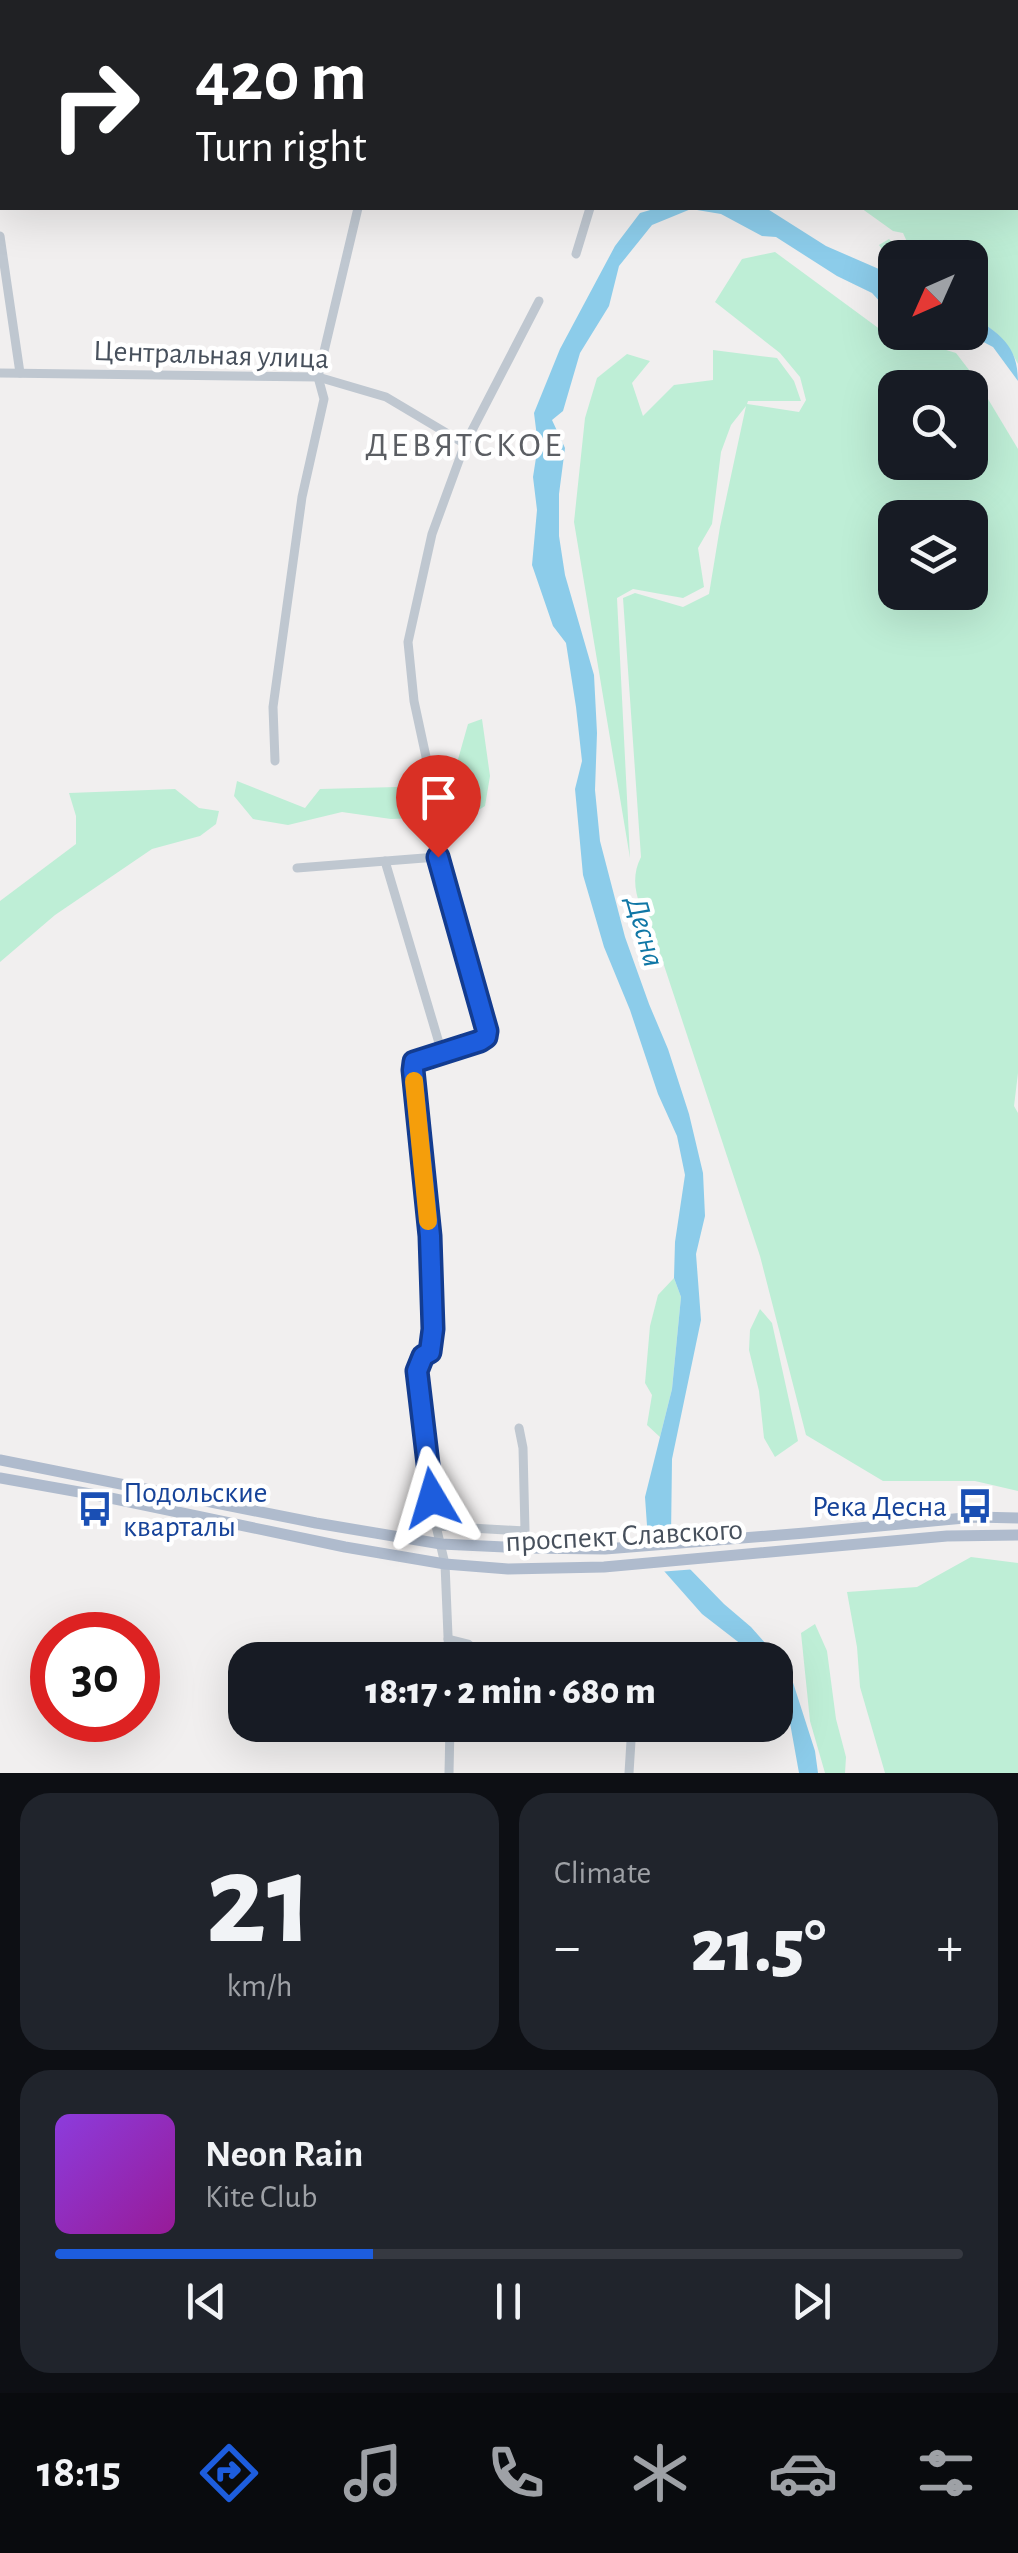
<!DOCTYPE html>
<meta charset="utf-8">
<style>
body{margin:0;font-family:"Alegreya Sans",sans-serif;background:#20242c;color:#f1f3f6;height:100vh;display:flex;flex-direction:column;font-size:38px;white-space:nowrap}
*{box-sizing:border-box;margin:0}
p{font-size:32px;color:#9ea1a6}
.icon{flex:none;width:55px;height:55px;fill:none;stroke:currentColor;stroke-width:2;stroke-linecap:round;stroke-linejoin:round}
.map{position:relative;height:1773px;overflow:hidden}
.details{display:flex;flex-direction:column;gap:20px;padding:20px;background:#0d0f14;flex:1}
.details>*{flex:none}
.guide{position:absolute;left:0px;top:0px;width:1020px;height:210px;box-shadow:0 10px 40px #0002;background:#202124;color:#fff;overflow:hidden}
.needle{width:65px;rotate:225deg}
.buttons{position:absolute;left:878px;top:240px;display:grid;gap:20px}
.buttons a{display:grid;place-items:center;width:110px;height:110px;border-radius:20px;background:#171b24;box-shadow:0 10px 40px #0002;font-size:50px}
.speed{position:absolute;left:30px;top:1612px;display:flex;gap:20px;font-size:50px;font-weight:700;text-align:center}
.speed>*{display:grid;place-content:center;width:130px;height:130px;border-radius:50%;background:#171b24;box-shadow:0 10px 40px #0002;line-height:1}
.speed .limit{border:15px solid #d22;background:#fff;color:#111}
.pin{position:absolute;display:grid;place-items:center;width:85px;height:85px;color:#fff;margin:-102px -42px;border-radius:50% 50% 50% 0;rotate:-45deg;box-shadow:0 0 10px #0007}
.pin .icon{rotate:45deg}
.me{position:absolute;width:110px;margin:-55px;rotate:353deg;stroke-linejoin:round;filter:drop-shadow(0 0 8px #0008)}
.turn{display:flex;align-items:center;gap:35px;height:210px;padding:0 30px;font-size:45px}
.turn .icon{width:130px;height:130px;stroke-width:2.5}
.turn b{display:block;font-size:70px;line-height:85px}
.big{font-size:75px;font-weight:800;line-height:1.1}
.details .tile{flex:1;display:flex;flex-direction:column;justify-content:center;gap:15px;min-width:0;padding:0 35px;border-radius:30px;background:#20242c}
.details .dial{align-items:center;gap:0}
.dial b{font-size:130px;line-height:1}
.song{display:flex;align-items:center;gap:30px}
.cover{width:120px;height:120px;border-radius:15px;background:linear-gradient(135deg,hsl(270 70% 55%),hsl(300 70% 35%))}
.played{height:10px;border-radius:5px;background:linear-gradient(90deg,#1d5ddd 35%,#363941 35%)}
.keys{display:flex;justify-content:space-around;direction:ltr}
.heat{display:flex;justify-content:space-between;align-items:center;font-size:55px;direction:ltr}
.details .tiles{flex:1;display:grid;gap:20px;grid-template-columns:1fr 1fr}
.tile:last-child{grid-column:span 2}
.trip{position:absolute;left:228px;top:1642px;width:565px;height:100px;border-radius:30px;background:#171b24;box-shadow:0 10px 40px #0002;font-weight:800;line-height:100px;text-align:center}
.tab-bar{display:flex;height:160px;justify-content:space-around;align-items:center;background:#090b0e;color:#9ea1a6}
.tab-bar .icon{width:70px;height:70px}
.tab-bar .on{color:#1d5ddd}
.tab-bar b{font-size:45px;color:#f1f3f6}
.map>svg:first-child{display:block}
.green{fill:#beeed6;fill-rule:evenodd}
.water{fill:#8cccea}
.pier{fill:#f1efef}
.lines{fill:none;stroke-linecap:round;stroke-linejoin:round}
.stream{stroke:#8cccea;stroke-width:2.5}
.minor{stroke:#bfc7d0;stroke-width:9}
.major{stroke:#afbbcd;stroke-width:11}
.route-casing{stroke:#133c90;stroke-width:25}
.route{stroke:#1d5ddd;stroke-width:18}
.slow{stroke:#f59e0b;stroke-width:18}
.labels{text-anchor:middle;stroke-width:9;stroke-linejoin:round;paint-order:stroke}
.street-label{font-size:30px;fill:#47505c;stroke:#fff}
.transit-label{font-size:30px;fill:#164399;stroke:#fff;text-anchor:start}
.water-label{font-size:32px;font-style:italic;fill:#1077a6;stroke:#fff}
.quarter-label{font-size:35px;letter-spacing:2.5px;fill:#5b5e63;stroke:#fff}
</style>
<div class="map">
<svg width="1018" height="1773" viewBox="0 0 1018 1773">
<rect width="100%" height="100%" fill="#f1efef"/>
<g class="green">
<polygon points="0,0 160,0 158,2 2,2 1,132"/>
<polygon points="831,0 1018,0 1018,60 1018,2 835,2"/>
<path d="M1018 183V364C1005 338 995 330 970 315V293L980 297 986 286 972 273 976 267 970 263V258L958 255 956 257C934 258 891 265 879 245L889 239 900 250 909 246 903 233 893 231 861 208H1018Z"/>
<path d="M775 252 881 330 956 353 976 379 1018 449V1073L1014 1106 1018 1113V1491L975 1481H883L806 1435 760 1256 652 929C639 907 628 882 641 857L623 598 635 593 683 607 709 594 720 527 746 406 731 425 721 452 712 524 698 548 704 587 683 598 633 589 617 598 630 858 574 522 585 418 597 378 627 354 650 361 632 383 643 416 674 385 713 380V350L777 358 794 381 801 401H748L747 404 799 412 806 400 800 377 780 353 715 302 742 259ZM895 388H970V462H895ZM895 518H970V592H895Z"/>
<polygon points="482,719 490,776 485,806 469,816 391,819 342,812 288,825 253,819 234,796 237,781 305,808 320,789 397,787 417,805 457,797 455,770 468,724"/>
<polygon points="175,789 199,808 219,811 216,824 200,836 152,849 55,915 0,962 0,901 76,844 76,816 69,793"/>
<polygon points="674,1278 681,1297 672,1389 660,1437 647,1425 652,1395 645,1383 650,1326 658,1295"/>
<polygon points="760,1309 772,1323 798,1441 775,1457 764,1438 759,1391 749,1350 750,1330"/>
<polygon points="971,1557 1018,1563 1018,1773 885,1773 860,1687 857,1647 847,1592 917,1587"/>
<polygon points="815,1624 827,1651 836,1719 846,1757 845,1773 825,1773 810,1721 801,1633"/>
</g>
<g class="water">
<polygon points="657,208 766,208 826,246 895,276 895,306 883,305 872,293 837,276 776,237 762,236 721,214 691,209 652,225 619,266 609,306 580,353 563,411 552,420 565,448 559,494 559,536 565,575 594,675 597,733 595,790 600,841 625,937 649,1004 668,1049 689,1114 703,1173 705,1216 696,1254 701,1320 672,1459 671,1537 688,1567 724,1604 751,1627 789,1670 815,1751 818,1773 799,1773 790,1723 775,1688 775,1660 756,1660 746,1648 702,1614 649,1554 645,1497 672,1389 681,1297 674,1278 675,1242 685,1175 677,1136 658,1094 630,1010 604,947 583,875 575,789 582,761 576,707 566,643 553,626 532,565 537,510 533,477 538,445 534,413 560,349 615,246 640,213"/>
<path d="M970 315C999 333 1018 345 1018 381L993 347 966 333 970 332Z"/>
</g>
<polygon class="pier" points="676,1534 697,1569 658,1572 644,1556 643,1536"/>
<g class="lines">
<g class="stream">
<polyline points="62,2 74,0"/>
<polyline points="0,36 2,34"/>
</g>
<g class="minor">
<polyline points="713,0 716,2"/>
<polyline points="395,2 395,0"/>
<polyline points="660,2 662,0"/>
<polyline points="1018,73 1018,74"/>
<polyline points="0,236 20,373"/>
<polyline points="576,254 590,208"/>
<polyline points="0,373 318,377 386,397 465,444"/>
<polyline points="275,761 273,707 302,497 324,399 318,377 358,208"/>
<polyline points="431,780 414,701 408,642 432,534 465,444 539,301"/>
<polyline points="385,861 442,1053"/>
<polyline points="297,868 437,857 487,1031 486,1037 480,1041 414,1063 413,1070 430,1236 433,1329 430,1352 423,1356 417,1371 436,1526 445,1564 449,1660"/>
<polyline points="436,1526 525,1531 523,1448 519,1428"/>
<polyline points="448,1639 468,1644 484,1657 493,1660"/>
<polyline points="449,1773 450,1725"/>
<polyline points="629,1773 632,1725"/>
</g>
<g class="major">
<polyline points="0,1460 316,1523 441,1544 524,1548 605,1549 805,1533 975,1517 1018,1518"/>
<polyline points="0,1478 96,1495 345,1547 445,1564 508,1569 604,1567 947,1536 1018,1535"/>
</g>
</g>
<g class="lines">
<defs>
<polyline id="route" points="432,1498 417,1371 423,1356 430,1352 433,1329 430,1236 413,1070 414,1062 480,1041 486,1037 487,1031 438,857"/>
</defs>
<use href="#route" class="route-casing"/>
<use href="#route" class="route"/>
<polyline class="slow" points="414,1081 428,1221"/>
</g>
<defs>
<symbol id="bus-bare" viewBox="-9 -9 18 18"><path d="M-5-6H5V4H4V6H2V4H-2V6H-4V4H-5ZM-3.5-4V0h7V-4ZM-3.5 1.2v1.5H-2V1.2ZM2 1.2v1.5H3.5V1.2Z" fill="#1a4fb4" stroke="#fff" stroke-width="2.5" paint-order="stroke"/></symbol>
</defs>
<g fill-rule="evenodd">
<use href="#bus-bare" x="950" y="1481" width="50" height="50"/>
<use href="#bus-bare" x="70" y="1484" width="50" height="50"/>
</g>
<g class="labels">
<g class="street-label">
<text transform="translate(211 354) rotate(2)" y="10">Центральная улица</text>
<text transform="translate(624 1535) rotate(-3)" y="10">проспект Славского</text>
</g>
<g class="transit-label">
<text x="123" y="1502">Подольские<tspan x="123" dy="34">кварталы</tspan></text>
<text x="947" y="1516" text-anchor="end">Река Десна</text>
</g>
<g class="water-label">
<text transform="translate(646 931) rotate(74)" y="11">Десна</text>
</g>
<g class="quarter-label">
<text x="465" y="456">ДЕВЯТСКОЕ</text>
</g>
</g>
</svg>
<div class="buttons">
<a><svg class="needle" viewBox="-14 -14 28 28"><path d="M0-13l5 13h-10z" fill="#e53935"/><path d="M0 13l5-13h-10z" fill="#9ea1a6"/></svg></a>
<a><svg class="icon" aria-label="search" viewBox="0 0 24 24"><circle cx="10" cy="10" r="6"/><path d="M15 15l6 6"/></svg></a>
<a><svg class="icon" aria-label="layers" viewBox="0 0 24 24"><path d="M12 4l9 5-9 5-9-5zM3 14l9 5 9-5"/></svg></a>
</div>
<div class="speed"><div class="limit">30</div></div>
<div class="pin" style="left:438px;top:857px;background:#d93025"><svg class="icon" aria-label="arrive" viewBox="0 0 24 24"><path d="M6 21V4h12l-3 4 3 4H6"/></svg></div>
<svg class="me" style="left:432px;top:1498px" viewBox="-20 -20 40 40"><path d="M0-17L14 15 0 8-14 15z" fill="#1d5ddd" stroke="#fff" stroke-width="4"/></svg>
<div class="trip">18:17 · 2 min · 680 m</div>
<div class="guide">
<div class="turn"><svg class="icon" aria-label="right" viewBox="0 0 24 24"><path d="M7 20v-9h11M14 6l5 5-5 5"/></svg><div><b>420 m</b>Turn right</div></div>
</div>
</div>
<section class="details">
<div class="tiles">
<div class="tile dial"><b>21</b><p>km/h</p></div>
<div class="tile"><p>Climate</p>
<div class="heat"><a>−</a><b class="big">21.5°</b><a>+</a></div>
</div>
<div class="tile">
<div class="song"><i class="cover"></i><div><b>Neon Rain</b><p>Kite Club</p></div></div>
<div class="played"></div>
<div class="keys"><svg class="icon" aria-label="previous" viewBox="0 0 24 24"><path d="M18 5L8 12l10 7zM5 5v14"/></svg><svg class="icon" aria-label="pause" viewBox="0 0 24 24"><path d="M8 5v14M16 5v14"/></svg><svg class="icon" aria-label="next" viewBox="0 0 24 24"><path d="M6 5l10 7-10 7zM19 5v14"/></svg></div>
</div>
</div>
</section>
<nav class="tab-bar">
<b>18:15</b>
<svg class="icon on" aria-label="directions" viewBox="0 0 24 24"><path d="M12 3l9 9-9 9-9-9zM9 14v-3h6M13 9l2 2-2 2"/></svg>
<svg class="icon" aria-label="music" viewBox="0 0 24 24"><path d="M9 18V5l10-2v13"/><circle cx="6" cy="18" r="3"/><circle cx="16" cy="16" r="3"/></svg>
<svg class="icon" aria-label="phone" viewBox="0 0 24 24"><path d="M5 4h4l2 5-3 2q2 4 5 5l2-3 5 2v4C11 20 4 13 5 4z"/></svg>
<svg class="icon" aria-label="climate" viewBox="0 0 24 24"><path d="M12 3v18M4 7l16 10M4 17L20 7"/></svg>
<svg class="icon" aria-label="car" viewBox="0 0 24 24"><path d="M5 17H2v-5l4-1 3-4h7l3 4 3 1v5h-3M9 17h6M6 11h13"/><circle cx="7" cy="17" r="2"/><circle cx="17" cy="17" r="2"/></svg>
<svg class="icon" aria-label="filters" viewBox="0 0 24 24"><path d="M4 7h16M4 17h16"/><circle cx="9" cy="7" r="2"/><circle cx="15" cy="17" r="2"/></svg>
</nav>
